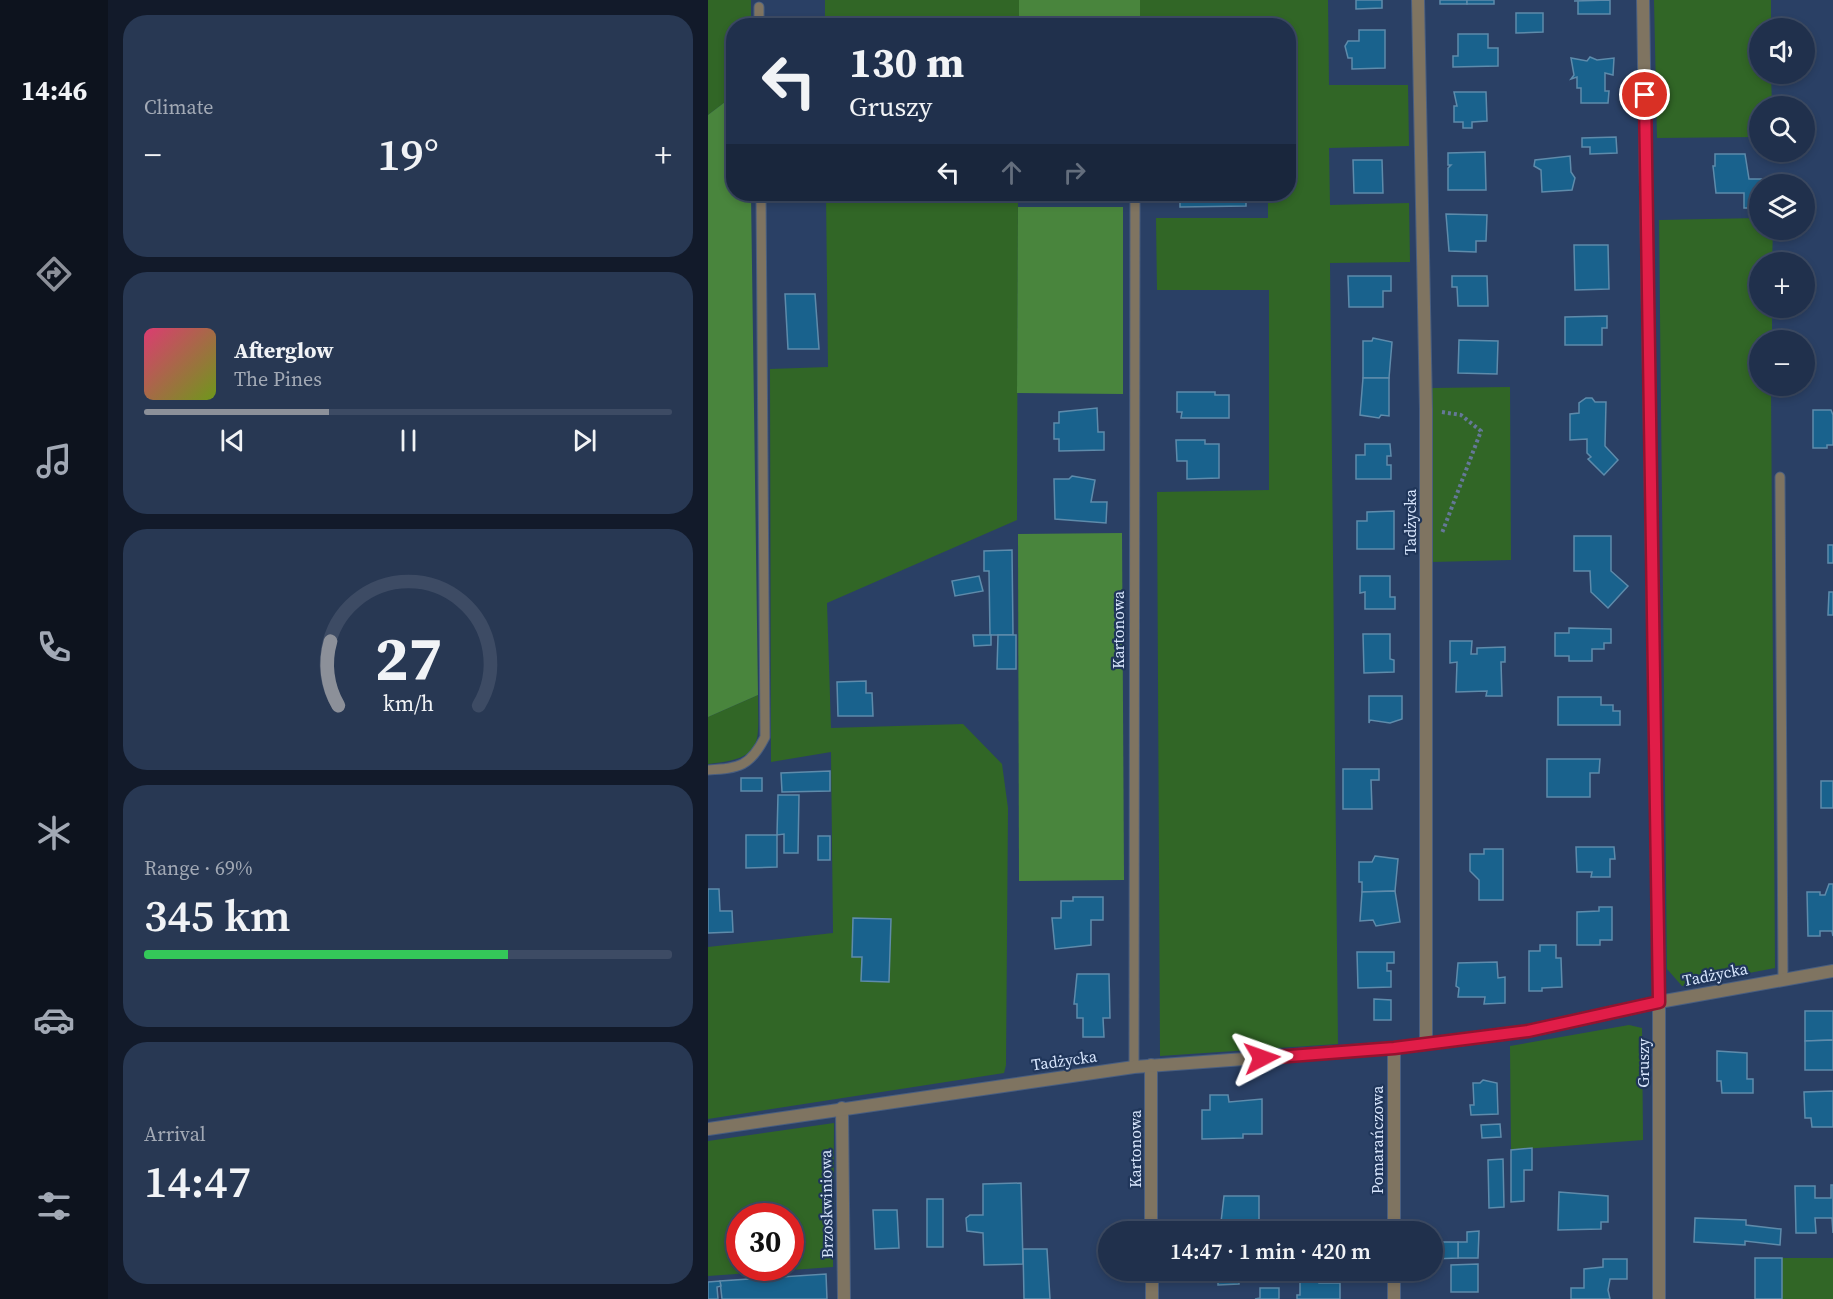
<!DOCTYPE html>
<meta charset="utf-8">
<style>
body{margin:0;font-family:"Source Serif 4",serif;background:#283853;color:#f1f3f6;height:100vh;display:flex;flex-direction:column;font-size:22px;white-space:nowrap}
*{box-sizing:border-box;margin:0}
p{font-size:20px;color:#a2a9b5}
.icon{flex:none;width:33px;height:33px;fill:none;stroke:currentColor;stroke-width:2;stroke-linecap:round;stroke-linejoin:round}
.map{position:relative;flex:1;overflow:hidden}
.panel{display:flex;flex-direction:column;gap:15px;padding:15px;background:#121a2a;width:600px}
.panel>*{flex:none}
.guide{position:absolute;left:18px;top:18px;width:570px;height:183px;border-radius:24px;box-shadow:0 3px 9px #0003,0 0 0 2px #3d4b64;background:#20304c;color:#f1f3f6;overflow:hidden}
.buttons{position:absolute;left:1041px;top:18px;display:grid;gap:12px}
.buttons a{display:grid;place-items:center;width:66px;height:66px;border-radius:50%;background:#20304c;box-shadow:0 3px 9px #0003,0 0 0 2px #3d4b64;font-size:30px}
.speed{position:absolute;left:18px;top:1203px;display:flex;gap:12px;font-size:30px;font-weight:700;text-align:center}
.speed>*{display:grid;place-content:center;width:78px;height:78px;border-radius:50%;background:#20304c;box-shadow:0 3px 9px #0003,0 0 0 2px #3d4b64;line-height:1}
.speed .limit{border:9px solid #d22;background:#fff;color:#111}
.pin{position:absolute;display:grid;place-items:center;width:51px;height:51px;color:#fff;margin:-26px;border:3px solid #fff;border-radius:50%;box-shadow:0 2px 6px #0007}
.me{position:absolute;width:66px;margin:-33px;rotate:86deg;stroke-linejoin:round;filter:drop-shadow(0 0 4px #0008)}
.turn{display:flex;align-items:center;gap:21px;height:126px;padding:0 24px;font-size:27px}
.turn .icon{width:78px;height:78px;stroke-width:2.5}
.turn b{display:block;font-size:42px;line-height:51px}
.lanes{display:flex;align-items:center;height:57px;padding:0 24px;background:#0003;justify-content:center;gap:30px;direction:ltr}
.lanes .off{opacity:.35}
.big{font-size:45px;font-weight:600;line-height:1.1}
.panel .widget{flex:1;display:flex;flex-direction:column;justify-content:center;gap:9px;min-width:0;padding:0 21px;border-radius:24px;background:#283853}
.panel .dial{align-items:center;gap:0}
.dial svg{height:156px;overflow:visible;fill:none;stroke:#3d4b64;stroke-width:7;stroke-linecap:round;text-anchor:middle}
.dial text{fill:#f1f3f6;stroke:none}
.song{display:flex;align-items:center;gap:18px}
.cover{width:72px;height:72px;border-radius:9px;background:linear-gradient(135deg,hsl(340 70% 55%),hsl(80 70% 35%))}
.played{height:6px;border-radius:3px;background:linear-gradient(90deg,#8c9099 35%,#3d4b64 35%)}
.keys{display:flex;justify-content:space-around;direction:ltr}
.heat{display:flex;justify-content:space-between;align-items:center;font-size:33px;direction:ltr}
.charge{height:9px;border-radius:4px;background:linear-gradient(90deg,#34c759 69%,#3d4b64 0)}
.trip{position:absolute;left:390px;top:1221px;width:345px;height:60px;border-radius:30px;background:#20304c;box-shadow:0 3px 9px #0003,0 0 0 2px #3d4b64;font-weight:600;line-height:60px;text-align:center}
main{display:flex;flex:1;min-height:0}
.menu{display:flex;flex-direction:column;width:108px;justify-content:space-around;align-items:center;background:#0d131e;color:#a2a9b5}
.menu .icon{width:42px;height:42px}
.menu .on{color:#8c9099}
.menu b{font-size:27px;color:#f1f3f6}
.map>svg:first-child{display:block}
.green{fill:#316626;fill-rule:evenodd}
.forest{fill:#49853d}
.building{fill:#19628d;stroke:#5e8bab;stroke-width:1.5}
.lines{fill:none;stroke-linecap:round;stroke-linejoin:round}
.lane-casing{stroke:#495e80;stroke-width:11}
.street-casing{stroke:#495e80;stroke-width:14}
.path{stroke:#657898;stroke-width:4;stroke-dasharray:3 3;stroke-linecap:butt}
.lane{stroke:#7f7461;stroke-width:9}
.street{stroke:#7f7461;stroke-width:12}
.route-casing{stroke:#92132f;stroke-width:15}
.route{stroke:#e11d48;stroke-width:10}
.labels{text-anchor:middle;stroke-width:4.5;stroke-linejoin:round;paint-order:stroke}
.street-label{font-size:16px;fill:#d7e5fc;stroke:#20365a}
</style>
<main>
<nav class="menu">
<b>14:46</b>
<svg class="icon on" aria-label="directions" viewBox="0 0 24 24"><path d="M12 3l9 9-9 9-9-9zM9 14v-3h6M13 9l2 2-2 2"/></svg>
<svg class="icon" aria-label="music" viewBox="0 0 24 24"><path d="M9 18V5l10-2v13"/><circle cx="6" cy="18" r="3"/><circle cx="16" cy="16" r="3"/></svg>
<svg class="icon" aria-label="phone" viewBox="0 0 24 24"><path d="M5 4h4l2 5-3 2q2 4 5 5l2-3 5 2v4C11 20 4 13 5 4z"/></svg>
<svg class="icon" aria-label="climate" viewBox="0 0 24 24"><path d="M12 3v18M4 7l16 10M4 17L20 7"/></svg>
<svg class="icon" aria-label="car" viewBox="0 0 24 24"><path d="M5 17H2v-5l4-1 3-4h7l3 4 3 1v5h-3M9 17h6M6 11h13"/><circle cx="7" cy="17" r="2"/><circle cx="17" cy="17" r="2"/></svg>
<svg class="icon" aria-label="filters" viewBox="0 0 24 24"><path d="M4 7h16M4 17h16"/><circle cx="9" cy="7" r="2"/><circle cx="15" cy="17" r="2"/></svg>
</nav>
<section class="panel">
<div class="widget"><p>Climate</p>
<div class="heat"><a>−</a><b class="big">19°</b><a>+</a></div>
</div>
<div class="widget">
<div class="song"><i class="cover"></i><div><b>Afterglow</b><p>The Pines</p></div></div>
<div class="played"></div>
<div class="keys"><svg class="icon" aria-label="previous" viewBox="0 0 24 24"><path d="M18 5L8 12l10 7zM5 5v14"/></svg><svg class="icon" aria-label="pause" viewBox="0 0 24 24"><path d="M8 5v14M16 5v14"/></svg><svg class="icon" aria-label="next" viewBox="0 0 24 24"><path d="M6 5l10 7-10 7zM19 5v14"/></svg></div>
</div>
<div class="widget dial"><svg viewBox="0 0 100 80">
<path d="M14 69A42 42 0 1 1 86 69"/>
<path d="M14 69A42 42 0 0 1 10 36" stroke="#8c9099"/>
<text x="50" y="56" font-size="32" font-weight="700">27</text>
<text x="50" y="72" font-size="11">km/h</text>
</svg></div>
<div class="widget"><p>Range · 69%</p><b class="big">345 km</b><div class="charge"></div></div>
<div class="widget"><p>Arrival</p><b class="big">14:47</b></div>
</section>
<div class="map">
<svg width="1125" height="1299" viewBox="0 0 1125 1299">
<rect width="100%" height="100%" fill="#2a4065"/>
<g class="green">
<polygon points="0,0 43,0 43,25 26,26 25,96 0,115"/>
<rect x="117" y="0" width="194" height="25"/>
<polygon points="432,0 620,0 621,85 700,85 701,146 621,148 622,205 701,203 702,262 622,263 630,1044 452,1056 449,492 561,490 561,290 449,290 448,218 560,218 560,194 580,194 580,26 432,25"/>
<polygon points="946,0 1063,0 1063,28 1052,28 1052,74 1063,74 1064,106 1052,106 1051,137 949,138"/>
<polygon points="118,194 310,194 309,520 119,603 123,728 255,724 294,764 300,808 298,1065 296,1073 0,1119 0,947 125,933 123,752 63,762 62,369 120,367"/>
<polygon points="1051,218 1052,230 1065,230 1064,262 1052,262 1052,308 1064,308 1064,340 1052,340 1052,386 1063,386 1067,968 974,986 959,969 951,220"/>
<polygon points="802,387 803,560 724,562 724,388"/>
<path d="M50 695C50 745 57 758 0 764V717Z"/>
<polygon points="921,1025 934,1028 935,1140 803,1150 802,1046"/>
<path d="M126 1123 125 1267 0 1276V1141ZM32 1216H82V1268H32Z"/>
<rect x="1074" y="1258" width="51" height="41"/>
</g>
<g class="forest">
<rect x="311" y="0" width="121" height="25"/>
<polygon points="25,96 26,194 43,194 50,695 0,717 0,115"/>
<polygon points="310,207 415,207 415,394 309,393"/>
<polygon points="414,533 416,880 311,881 310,534"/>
</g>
<g class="building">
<polygon points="648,0 674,0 674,8 648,9"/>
<rect x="732" y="0" width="27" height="4"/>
<rect x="759" y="0" width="27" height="4"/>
<polygon points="902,0 902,14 870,14 870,1 866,1"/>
<polygon points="808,13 835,13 835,32 808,33"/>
<polygon points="651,30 677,30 677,68 644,69 644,58 640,58 637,46 640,41 651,41"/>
<polygon points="750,34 780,34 780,48 790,48 790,66 745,67 745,56 750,56"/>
<polygon points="882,57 889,60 906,58 905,75 897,73 897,91 901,91 900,103 873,103 873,88 869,88 869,77 863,79 866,75 863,58 879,61"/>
<polygon points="746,92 778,92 779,121 764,122 764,128 755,128 755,122 746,122 746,106 749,106"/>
<polygon points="908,137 909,153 882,154 882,147 874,147 874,138"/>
<polygon points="777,152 778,190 740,190 740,168 743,165 740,165 740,153"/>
<polygon points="1007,154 1037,154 1041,179 1055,179 1055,184 1052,184 1052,208 1036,208 1036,193 1008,193 1005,166 1007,166"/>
<polygon points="862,156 863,172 867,178 864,190 834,192 833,170 826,166 827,160"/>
<polygon points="645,160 674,160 675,193 646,193"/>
<polygon points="472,194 538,194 538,206 472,207"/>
<polygon points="738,214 779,215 778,241 768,241 768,252 741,251"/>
<polygon points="866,245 900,245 901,289 867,290"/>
<polygon points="640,276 683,276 683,291 675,291 675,307 641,307"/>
<polygon points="744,276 779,276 780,306 750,306 749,287 744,287"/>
<polygon points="77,294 107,294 111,349 80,349"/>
<polygon points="899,316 899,328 894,328 894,345 857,345 857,317"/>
<polygon points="665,338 684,342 681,378 655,378 655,341 664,341"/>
<polygon points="751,340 790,341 789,374 750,373"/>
<polygon points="655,378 681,378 681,416 673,415 671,418 652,415"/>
<polygon points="469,392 507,392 507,395 521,395 521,418 473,418 474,412 469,412"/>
<polygon points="878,398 884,398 887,402 898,402 897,446 910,460 896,475 880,459 883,457 879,453 879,439 862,440 862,414 871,413 871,403"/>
<polygon points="389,408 390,432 396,432 396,450 351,451 351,439 346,439 346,423 351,423 351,412"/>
<polygon points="1105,410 1123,410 1125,415 1125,445 1119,445 1119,448 1105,448"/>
<polygon points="468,440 497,440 497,444 511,444 511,478 479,479 479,461 469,461"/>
<polygon points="657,444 682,444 683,456 679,456 679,465 683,465 683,479 648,479 648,455 657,455"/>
<polygon points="364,476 387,480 383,502 399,502 398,523 347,519 346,479 361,479"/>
<polygon points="686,511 686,549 649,549 649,521 659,521 659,512"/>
<polygon points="866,536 903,536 903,571 920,586 900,608 883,592 882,571 866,571"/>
<rect x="1120" y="545" width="5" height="18"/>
<polygon points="304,550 305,635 282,635 281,571 276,571 276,551"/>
<polygon points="271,576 275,591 247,596 244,581"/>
<polygon points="652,576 682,576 682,597 687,597 687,609 657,609 657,592 652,593"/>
<polygon points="1121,592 1125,592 1125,615 1120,615"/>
<polygon points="861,628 903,629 903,643 896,643 896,649 884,649 884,661 861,661 861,656 847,656 847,633 861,633"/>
<polygon points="655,634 682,634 682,659 686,660 686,672 656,673"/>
<polygon points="265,635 283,635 283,645 266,646"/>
<polygon points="290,635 308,635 308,669 289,669"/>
<polygon points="742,641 764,641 763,654 769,654 769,648 797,647 797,662 793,662 794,696 778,696 779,691 748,692 749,662 742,663"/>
<polygon points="158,681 158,693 164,693 165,716 130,716 129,682"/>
<polygon points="661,696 694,696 694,719 682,723 662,720 661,723"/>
<polygon points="850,697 893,697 893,705 905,705 905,711 912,711 912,725 850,725"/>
<polygon points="839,759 892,759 891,773 882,773 882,797 839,797"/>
<polygon points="635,769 671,769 671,780 663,780 664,809 635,809"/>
<polygon points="122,771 122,791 74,792 73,773"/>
<rect x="33" y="778" width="21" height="13"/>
<rect x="1113" y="781" width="12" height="27"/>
<polygon points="70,795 91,795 90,853 76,853 76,834 69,835"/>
<polygon points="38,835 69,835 69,867 38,868"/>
<rect x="110" y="836" width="12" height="24"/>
<polygon points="868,847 906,847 907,859 902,859 902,877 883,877 884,872 869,872"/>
<polygon points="776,849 795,849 795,900 771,900 771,880 762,871 762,854 776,854"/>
<polygon points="667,856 690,859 687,891 654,892 654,882 651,882 651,862 664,862"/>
<polygon points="1121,884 1125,884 1125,936 1124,931 1112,931 1112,936 1100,936 1099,892 1112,892 1112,895 1117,895"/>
<polygon points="0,889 11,889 12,911 24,911 25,932 0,933"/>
<polygon points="687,891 692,922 668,926 665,920 652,921 654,892"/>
<polygon points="365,897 395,897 395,920 383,920 383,945 347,949 344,918 353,918 353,901 365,901"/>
<polygon points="891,907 904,907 904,940 892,940 892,945 869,945 869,912 891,911"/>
<polygon points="145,918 183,919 181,982 153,981 154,957 144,957"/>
<polygon points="832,945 848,945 848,958 853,958 854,987 834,988 834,991 821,991 821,951 832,951"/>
<polygon points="649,952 686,952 686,963 679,963 679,971 683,971 683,987 650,988"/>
<polygon points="789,962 790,978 797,977 797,1003 776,1004 777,997 750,997 751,988 748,986 750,963"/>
<polygon points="369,974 401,974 402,1018 395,1018 396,1037 375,1037 375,1018 369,1018 369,1004 366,1004"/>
<polygon points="666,999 683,1000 683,1020 666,1020"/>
<polygon points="1097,1011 1125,1011 1125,1040 1097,1041"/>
<polygon points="1125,1040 1125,1070 1097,1070 1097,1041"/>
<polygon points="1009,1051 1039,1053 1039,1079 1045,1079 1045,1093 1014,1093 1013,1081 1009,1081"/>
<polygon points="775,1080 789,1083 790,1114 763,1115 762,1105 766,1105 765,1083 772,1083"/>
<polygon points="1125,1091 1125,1127 1104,1127 1103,1118 1097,1118 1096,1092"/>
<polygon points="502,1095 520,1095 521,1102 554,1099 554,1134 535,1134 535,1138 494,1139 494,1110 502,1110"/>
<polygon points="792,1124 793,1137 774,1138 773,1125"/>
<polygon points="824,1148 824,1170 816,1170 816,1201 803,1202 803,1150"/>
<polygon points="795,1159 796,1207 781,1208 780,1160"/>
<polygon points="313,1183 315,1264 276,1265 275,1233 259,1231 258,1218 262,1215 275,1215 275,1184"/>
<polygon points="1123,1185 1125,1185 1125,1233 1124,1218 1107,1218 1108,1233 1088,1233 1087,1186 1107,1186 1107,1198 1123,1198"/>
<polygon points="851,1192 900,1196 900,1222 893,1222 893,1229 850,1230"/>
<polygon points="516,1196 551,1196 551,1231 508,1232 512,1231"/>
<rect x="219" y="1199" width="16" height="48"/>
<polygon points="165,1210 189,1210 191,1248 167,1249"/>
<polygon points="987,1218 1038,1220 1038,1225 1073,1229 1072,1245 1037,1241 1037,1245 986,1242"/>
<polygon points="649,1221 650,1230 657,1229 657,1232 603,1232 603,1222"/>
<polygon points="771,1231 770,1258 750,1258 750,1242 759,1242 759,1232"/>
<polygon points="724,1242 750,1242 750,1258 724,1259"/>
<polygon points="315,1249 339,1249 342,1299 316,1299"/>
<rect x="1047" y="1258" width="27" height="41"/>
<polygon points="895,1259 919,1259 919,1279 902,1279 900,1290 902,1299 863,1299 863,1288 876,1288 876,1269 895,1267"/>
<polygon points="770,1264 770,1292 743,1292 743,1265"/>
<polygon points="510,1270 533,1270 531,1271 531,1284 510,1285"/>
<polygon points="118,1274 119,1299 14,1299 12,1281"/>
<polygon points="611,1278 611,1283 632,1283 632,1299 589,1299 589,1295 592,1295 592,1279"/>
<polygon points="12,1281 13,1286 9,1287 10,1299 0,1299 0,1282"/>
<polygon points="552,1288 571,1288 571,1299 547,1299 552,1298"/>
</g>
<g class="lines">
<defs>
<g id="lane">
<polyline points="51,7 51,26"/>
<polyline points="1072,477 1075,978"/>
<path d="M0 770C31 768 42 767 57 737L53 194"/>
<polyline points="426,1067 427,194"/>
</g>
<g id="street">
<polyline points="710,0 718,409 718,1043"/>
<polyline points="935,0 951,1002 951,1299"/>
<polyline points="443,1065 443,1232"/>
<polyline points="134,1108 136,1299"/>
<polyline points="0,1129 426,1067 686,1048 820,1031 951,1002 1125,971"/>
<polyline points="686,1232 686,1048"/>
<polyline points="444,1270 444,1299"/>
<polyline points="686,1270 686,1299"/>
</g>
</defs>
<use href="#lane" class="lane-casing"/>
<use href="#street" class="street-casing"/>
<polyline class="path" points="734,412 753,415 773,431 734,533"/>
<use href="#lane" class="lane"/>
<use href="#street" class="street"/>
</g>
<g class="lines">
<defs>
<polyline id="route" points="554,1058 686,1048 820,1031 951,1002 937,95"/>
</defs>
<use href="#route" class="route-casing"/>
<use href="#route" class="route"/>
</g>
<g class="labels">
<g class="street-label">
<text transform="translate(702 522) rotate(-90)" y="6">Tadżycka</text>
<text transform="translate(410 630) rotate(-90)" y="6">Kartonowa</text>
<text transform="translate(1007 974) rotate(-11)" y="6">Tadżycka</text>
<text transform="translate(356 1060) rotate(-8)" y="6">Tadżycka</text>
<text transform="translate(935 1063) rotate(-90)" y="6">Gruszy</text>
<text transform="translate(669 1140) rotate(-90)" y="6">Pomarańczowa</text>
<text transform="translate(427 1149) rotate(-90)" y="6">Kartonowa</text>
<text transform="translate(118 1204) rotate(-91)" y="6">Brzoskwiniowa</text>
</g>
</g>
</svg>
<div class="buttons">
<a><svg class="icon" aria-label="sound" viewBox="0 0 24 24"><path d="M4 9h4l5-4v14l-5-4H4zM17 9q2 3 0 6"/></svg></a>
<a><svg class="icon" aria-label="search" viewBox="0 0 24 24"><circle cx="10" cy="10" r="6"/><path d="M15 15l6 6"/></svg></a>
<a><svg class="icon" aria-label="layers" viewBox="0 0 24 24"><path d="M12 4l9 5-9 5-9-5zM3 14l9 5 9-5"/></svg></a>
<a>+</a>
<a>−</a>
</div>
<div class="speed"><div class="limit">30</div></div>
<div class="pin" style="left:937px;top:95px;background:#d93025"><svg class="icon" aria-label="arrive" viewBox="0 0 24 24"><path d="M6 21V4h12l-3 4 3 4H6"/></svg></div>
<svg class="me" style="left:554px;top:1058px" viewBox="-20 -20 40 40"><path d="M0-17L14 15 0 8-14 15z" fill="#e11d48" stroke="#fff" stroke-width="4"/></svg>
<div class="trip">14:47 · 1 min · 420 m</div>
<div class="guide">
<div class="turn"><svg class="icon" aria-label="left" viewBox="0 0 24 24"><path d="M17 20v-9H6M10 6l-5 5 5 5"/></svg><div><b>130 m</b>Gruszy</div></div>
<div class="lanes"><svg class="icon" aria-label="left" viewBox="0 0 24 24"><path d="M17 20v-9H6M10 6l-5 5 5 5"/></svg><svg class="icon off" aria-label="ahead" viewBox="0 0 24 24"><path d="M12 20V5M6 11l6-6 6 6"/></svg><svg class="icon off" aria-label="right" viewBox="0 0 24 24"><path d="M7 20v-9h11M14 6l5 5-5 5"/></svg></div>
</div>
</div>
</main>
